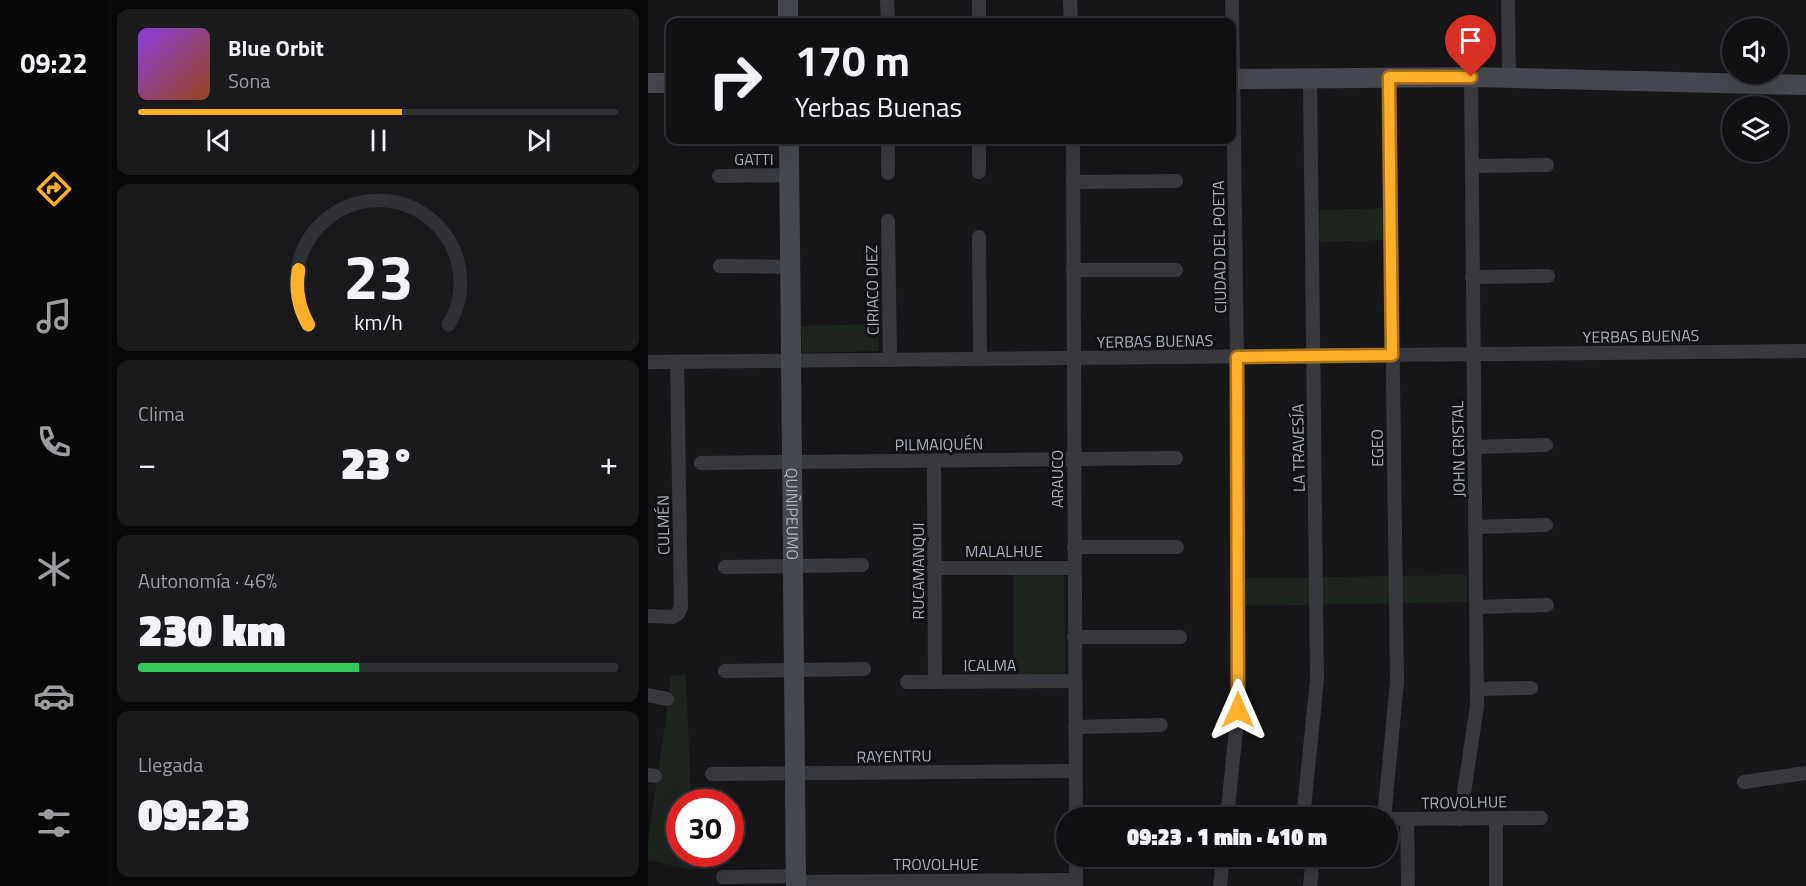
<!DOCTYPE html>
<html lang="es">
<meta charset="utf-8">
<style>
body{margin:0;font-family:"Titillium Web",sans-serif;background:#1a1a1d;color:#f1f3f6;height:100vh;display:flex;flex-direction:column;font-size:22px;white-space:nowrap}
*{box-sizing:border-box;margin:0}
p{font-size:20px;color:#9c9da0}
.icon{flex:none;width:33px;height:33px;fill:none;stroke:currentColor;stroke-width:2;stroke-linecap:round;stroke-linejoin:round}
.map{position:relative;flex:1;overflow:hidden}
.drawer{display:flex;flex-direction:column;gap:9px;padding:9px;background:#09090b;width:540px}
.drawer>*{flex:none}
.top-card{position:absolute;left:18px;top:18px;width:570px;height:126px;border-radius:12px;box-shadow:0 6px 24px #0002,0 0 0 2px #303134;background:#111114;color:#f1f3f6;overflow:hidden}
.tools{position:absolute;left:1074px;top:18px;display:grid;gap:12px}
.tools a{display:grid;place-items:center;width:66px;height:66px;border-radius:50%;background:#111114;box-shadow:0 6px 24px #0002,0 0 0 2px #303134;font-size:30px}
.speed{position:absolute;left:18px;top:789px;display:flex;gap:12px;font-size:30px;font-weight:700;text-align:center}
.speed>*{display:grid;place-content:center;width:78px;height:78px;border-radius:50%;background:#111114;box-shadow:0 6px 24px #0002,0 0 0 2px #303134;line-height:1}
.speed .limit{border:9px solid #d22;background:#fff;color:#111}
.pin{position:absolute;display:grid;place-items:center;width:51px;height:51px;color:#fff;margin:-62px -26px;border-radius:50% 50% 50% 0;rotate:-45deg;box-shadow:0 0 6px #0007}
.pin .icon{rotate:45deg}
.me{position:absolute;width:66px;margin:-33px;rotate:0deg;stroke-linejoin:round;filter:drop-shadow(0 0 4px #0008)}
.turn{display:flex;align-items:center;gap:21px;height:126px;padding:0 30px;font-size:27px}
.turn .icon{width:78px;height:78px;stroke-width:2.5}
.turn b{display:block;font-size:42px;line-height:51px}
.big{font-size:45px;font-weight:800;line-height:1.1}
.drawer .card{flex:1;display:flex;flex-direction:column;justify-content:center;gap:9px;min-width:0;padding:0 21px;border-radius:12px;background:#1a1a1d}
.drawer .dial{align-items:center;gap:0}
.dial svg{height:156px;overflow:visible;fill:none;stroke:#303134;stroke-width:7;stroke-linecap:round;text-anchor:middle}
.dial text{fill:#f1f3f6;stroke:none}
.song{display:flex;align-items:center;gap:18px}
.cover{width:72px;height:72px;border-radius:9px;background:linear-gradient(135deg,hsl(270 70% 55%),hsl(20 70% 35%))}
.played{height:6px;border-radius:3px;background:linear-gradient(90deg,#ffaf2a 55%,#303134 55%)}
.keys{display:flex;justify-content:space-around;direction:ltr}
.heat{display:flex;justify-content:space-between;align-items:center;font-size:33px;direction:ltr}
.charge{height:9px;border-radius:4px;background:linear-gradient(90deg,#34c759 46%,#303134 0)}
.trip{position:absolute;left:408px;top:807px;width:342px;height:60px;border-radius:30px;background:#111114;box-shadow:0 6px 24px #0002,0 0 0 2px #303134;font-weight:800;line-height:60px;text-align:center}
main{display:flex;flex:1;min-height:0}
.tab-bar{display:flex;flex-direction:column;width:108px;justify-content:space-around;align-items:center;background:#070708;color:#9c9da0}
.tab-bar .icon{width:42px;height:42px}
.tab-bar .on{color:#ffaf2a}
.tab-bar b{font-size:27px;color:#f1f3f6}
.map>svg:first-child{display:block}
.green{fill:#1d251e}
.lines{fill:none;stroke-linecap:round;stroke-linejoin:round}
.street{stroke:#38393f;stroke-width:14}
.secondary{stroke:#46484f;stroke-width:20}
.route-casing{stroke:#a6721b;stroke-width:15}
.route{stroke:#ffaf2a;stroke-width:10}
.labels{text-anchor:middle;stroke-width:6;stroke-linejoin:round;paint-order:stroke}
.street-label{font-size:16px;fill:#a8afba;stroke:#121215}
</style>
<main>
<nav class="tab-bar">
<b>09:22</b>
<svg class="icon on" aria-label="directions" viewBox="0 0 24 24"><path d="M12 3l9 9-9 9-9-9zM9 14v-3h6M13 9l2 2-2 2"/></svg>
<svg class="icon" aria-label="music" viewBox="0 0 24 24"><path d="M9 18V5l10-2v13"/><circle cx="6" cy="18" r="3"/><circle cx="16" cy="16" r="3"/></svg>
<svg class="icon" aria-label="phone" viewBox="0 0 24 24"><path d="M5 4h4l2 5-3 2q2 4 5 5l2-3 5 2v4C11 20 4 13 5 4z"/></svg>
<svg class="icon" aria-label="climate" viewBox="0 0 24 24"><path d="M12 3v18M4 7l16 10M4 17L20 7"/></svg>
<svg class="icon" aria-label="car" viewBox="0 0 24 24"><path d="M5 17H2v-5l4-1 3-4h7l3 4 3 1v5h-3M9 17h6M6 11h13"/><circle cx="7" cy="17" r="2"/><circle cx="17" cy="17" r="2"/></svg>
<svg class="icon" aria-label="filters" viewBox="0 0 24 24"><path d="M4 7h16M4 17h16"/><circle cx="9" cy="7" r="2"/><circle cx="15" cy="17" r="2"/></svg>
</nav>
<section class="drawer">
<div class="card">
<div class="song"><i class="cover"></i><div><b>Blue Orbit</b><p>Sona</p></div></div>
<div class="played"></div>
<div class="keys"><svg class="icon" aria-label="previous" viewBox="0 0 24 24"><path d="M18 5L8 12l10 7zM5 5v14"/></svg><svg class="icon" aria-label="pause" viewBox="0 0 24 24"><path d="M8 5v14M16 5v14"/></svg><svg class="icon" aria-label="next" viewBox="0 0 24 24"><path d="M6 5l10 7-10 7zM19 5v14"/></svg></div>
</div>
<div class="card dial"><svg viewBox="0 0 100 80">
<path d="M14 69A42 42 0 1 1 86 69"/>
<path d="M14 69A42 42 0 0 1 9 41" stroke="#ffaf2a"/>
<text x="50" y="56" font-size="32" font-weight="700">23</text>
<text x="50" y="72" font-size="11">km/h</text>
</svg></div>
<div class="card"><p>Clima</p>
<div class="heat"><a>−</a><b class="big">23°</b><a>+</a></div>
</div>
<div class="card"><p>Autonomía · 46%</p><b class="big">230 km</b><div class="charge"></div></div>
<div class="card"><p>Llegada</p><b class="big">09:23</b></div>
</section>
<div class="map">
<svg width="1158" height="886" viewBox="0 0 1158 886">
<rect width="100%" height="100%" fill="#17171a"/>
<g class="green">
<polygon points="743,208 743,240 664,242 664,210"/>
<polygon points="230,324 231,351 154,353 153,326"/>
<polygon points="416,573 417,674 366,674 365,574"/>
<polygon points="819,575 819,602 598,606 597,578"/>
<polygon points="38,674 43,802 32,802 32,854 44,854 45,870 0,860 0,840 16,733 23,676"/>
</g>
<g class="lines">
<g class="street">
<polyline points="239,0 240,22"/>
<polyline points="422,0 423,22"/>
<polyline points="860,0 861,78"/>
<polyline points="331,22 331,0"/>
<polyline points="240,140 240,173"/>
<polyline points="331,140 331,172"/>
<polyline points="425,140 428,818"/>
<polyline points="824,166 899,165"/>
<polyline points="71,176 142,175"/>
<polyline points="425,182 528,181"/>
<polyline points="240,221 242,360"/>
<polyline points="331,237 332,359"/>
<polyline points="72,266 143,267"/>
<polyline points="425,270 528,270"/>
<polyline points="824,277 900,276"/>
<polyline points="0,362 1158,351"/>
<polyline points="826,447 898,445"/>
<polyline points="286,461 287,682"/>
<polyline points="53,463 528,458"/>
<polyline points="827,527 898,525"/>
<polyline points="426,547 529,547"/>
<polyline points="77,567 214,565"/>
<polyline points="286,568 426,568"/>
<polyline points="828,607 899,605"/>
<polyline points="0,616 25,617 30,614 33,607 29,362"/>
<polyline points="426,637 532,637"/>
<polyline points="77,671 216,669"/>
<polyline points="259,682 427,681"/>
<polyline points="830,689 883,688"/>
<polyline points="0,695 19,699"/>
<polyline points="427,727 513,725"/>
<polyline points="64,774 427,771"/>
<polyline points="0,775 7,776"/>
<polyline points="1096,782 1158,773"/>
<polyline points="579,818 590,710 590,690 589,356 584,0"/>
<polyline points="655,818 669,680 662,78"/>
<polyline points="736,818 749,682 741,77"/>
<polyline points="848,818 848,886"/>
<polyline points="740,819 893,818"/>
<polyline points="759,819 760,886"/>
<polyline points="812,819 829,706 823,77"/>
<polyline points="428,856 428,886"/>
<polyline points="75,877 148,876"/>
<polyline points="148,882 428,880"/>
<polyline points="572,886 575,856"/>
<polyline points="662,886 665,856"/>
</g>
<g class="secondary">
<polyline points="140,0 140,22"/>
<polyline points="584,79 823,77 1158,85"/>
<polyline points="0,83 22,83"/>
<path id="s1" d="M141 140 148 886"/>
</g>
</g>
<g class="lines">
<defs>
<polyline id="route" points="590,710 589,357 744,355 741,77 823,77"/>
</defs>
<use href="#route" class="route-casing"/>
<use href="#route" class="route"/>
</g>
<g class="labels">
<g class="street-label">
<text x="106" y="165">GATTI</text>
<text transform="translate(571 247) rotate(-91)" y="6">CIUDAD DEL POETA</text>
<text transform="translate(224 290) rotate(-91)" y="6">CIRIACO DIEZ</text>
<text transform="translate(993 336) rotate(-1)" y="6">YERBAS BUENAS</text>
<text transform="translate(507 341) rotate(-1)" y="6">YERBAS BUENAS</text>
<text transform="translate(291 444) rotate(-1)" y="6">PILMAIQUÉN</text>
<text transform="translate(650 448) rotate(-91)" y="6">LA TRAVESÍA</text>
<text transform="translate(729 448) rotate(-91)" y="6">EGEO</text>
<text transform="translate(810 449) rotate(-91)" y="6">JOHN CRISTAL</text>
<text transform="translate(409 479) rotate(-90)" y="6">ARAUCO</text>
<text dy="6" stroke="none"><textPath href="#s1" startOffset="374">QUIÑIPEUMO</textPath></text>
<text transform="translate(15 525) rotate(-91)" y="6">CULMÉN</text>
<text x="356" y="557">MALALHUE</text>
<text transform="translate(270 571) rotate(-90)" y="6">RUCAMANQUI</text>
<text x="342" y="671">ICALMA</text>
<text transform="translate(246 756) rotate(-1)" y="6">RAYENTRU</text>
<text transform="translate(816 802) rotate(-1)" y="6">TROVOLHUE</text>
<text x="288" y="870">TROVOLHUE</text>
</g>
</g>
</svg>
<div class="tools">
<a><svg class="icon" aria-label="sound" viewBox="0 0 24 24"><path d="M4 9h4l5-4v14l-5-4H4zM17 9q2 3 0 6"/></svg></a>
<a><svg class="icon" aria-label="layers" viewBox="0 0 24 24"><path d="M12 4l9 5-9 5-9-5zM3 14l9 5 9-5"/></svg></a>
</div>
<div class="speed"><div class="limit">30</div></div>
<div class="pin" style="left:823px;top:77px;background:#d93025"><svg class="icon" aria-label="arrive" viewBox="0 0 24 24"><path d="M6 21V4h12l-3 4 3 4H6"/></svg></div>
<svg class="me" style="left:590px;top:710px" viewBox="-20 -20 40 40"><path d="M0-17L14 15 0 8-14 15z" fill="#ffaf2a" stroke="#fff" stroke-width="4"/></svg>
<div class="trip">09:23 · 1 min · 410 m</div>
<div class="top-card">
<div class="turn"><svg class="icon" aria-label="right" viewBox="0 0 24 24"><path d="M7 20v-9h11M14 6l5 5-5 5"/></svg><div><b>170 m</b>Yerbas Buenas</div></div>
</div>
</div>
</main>
